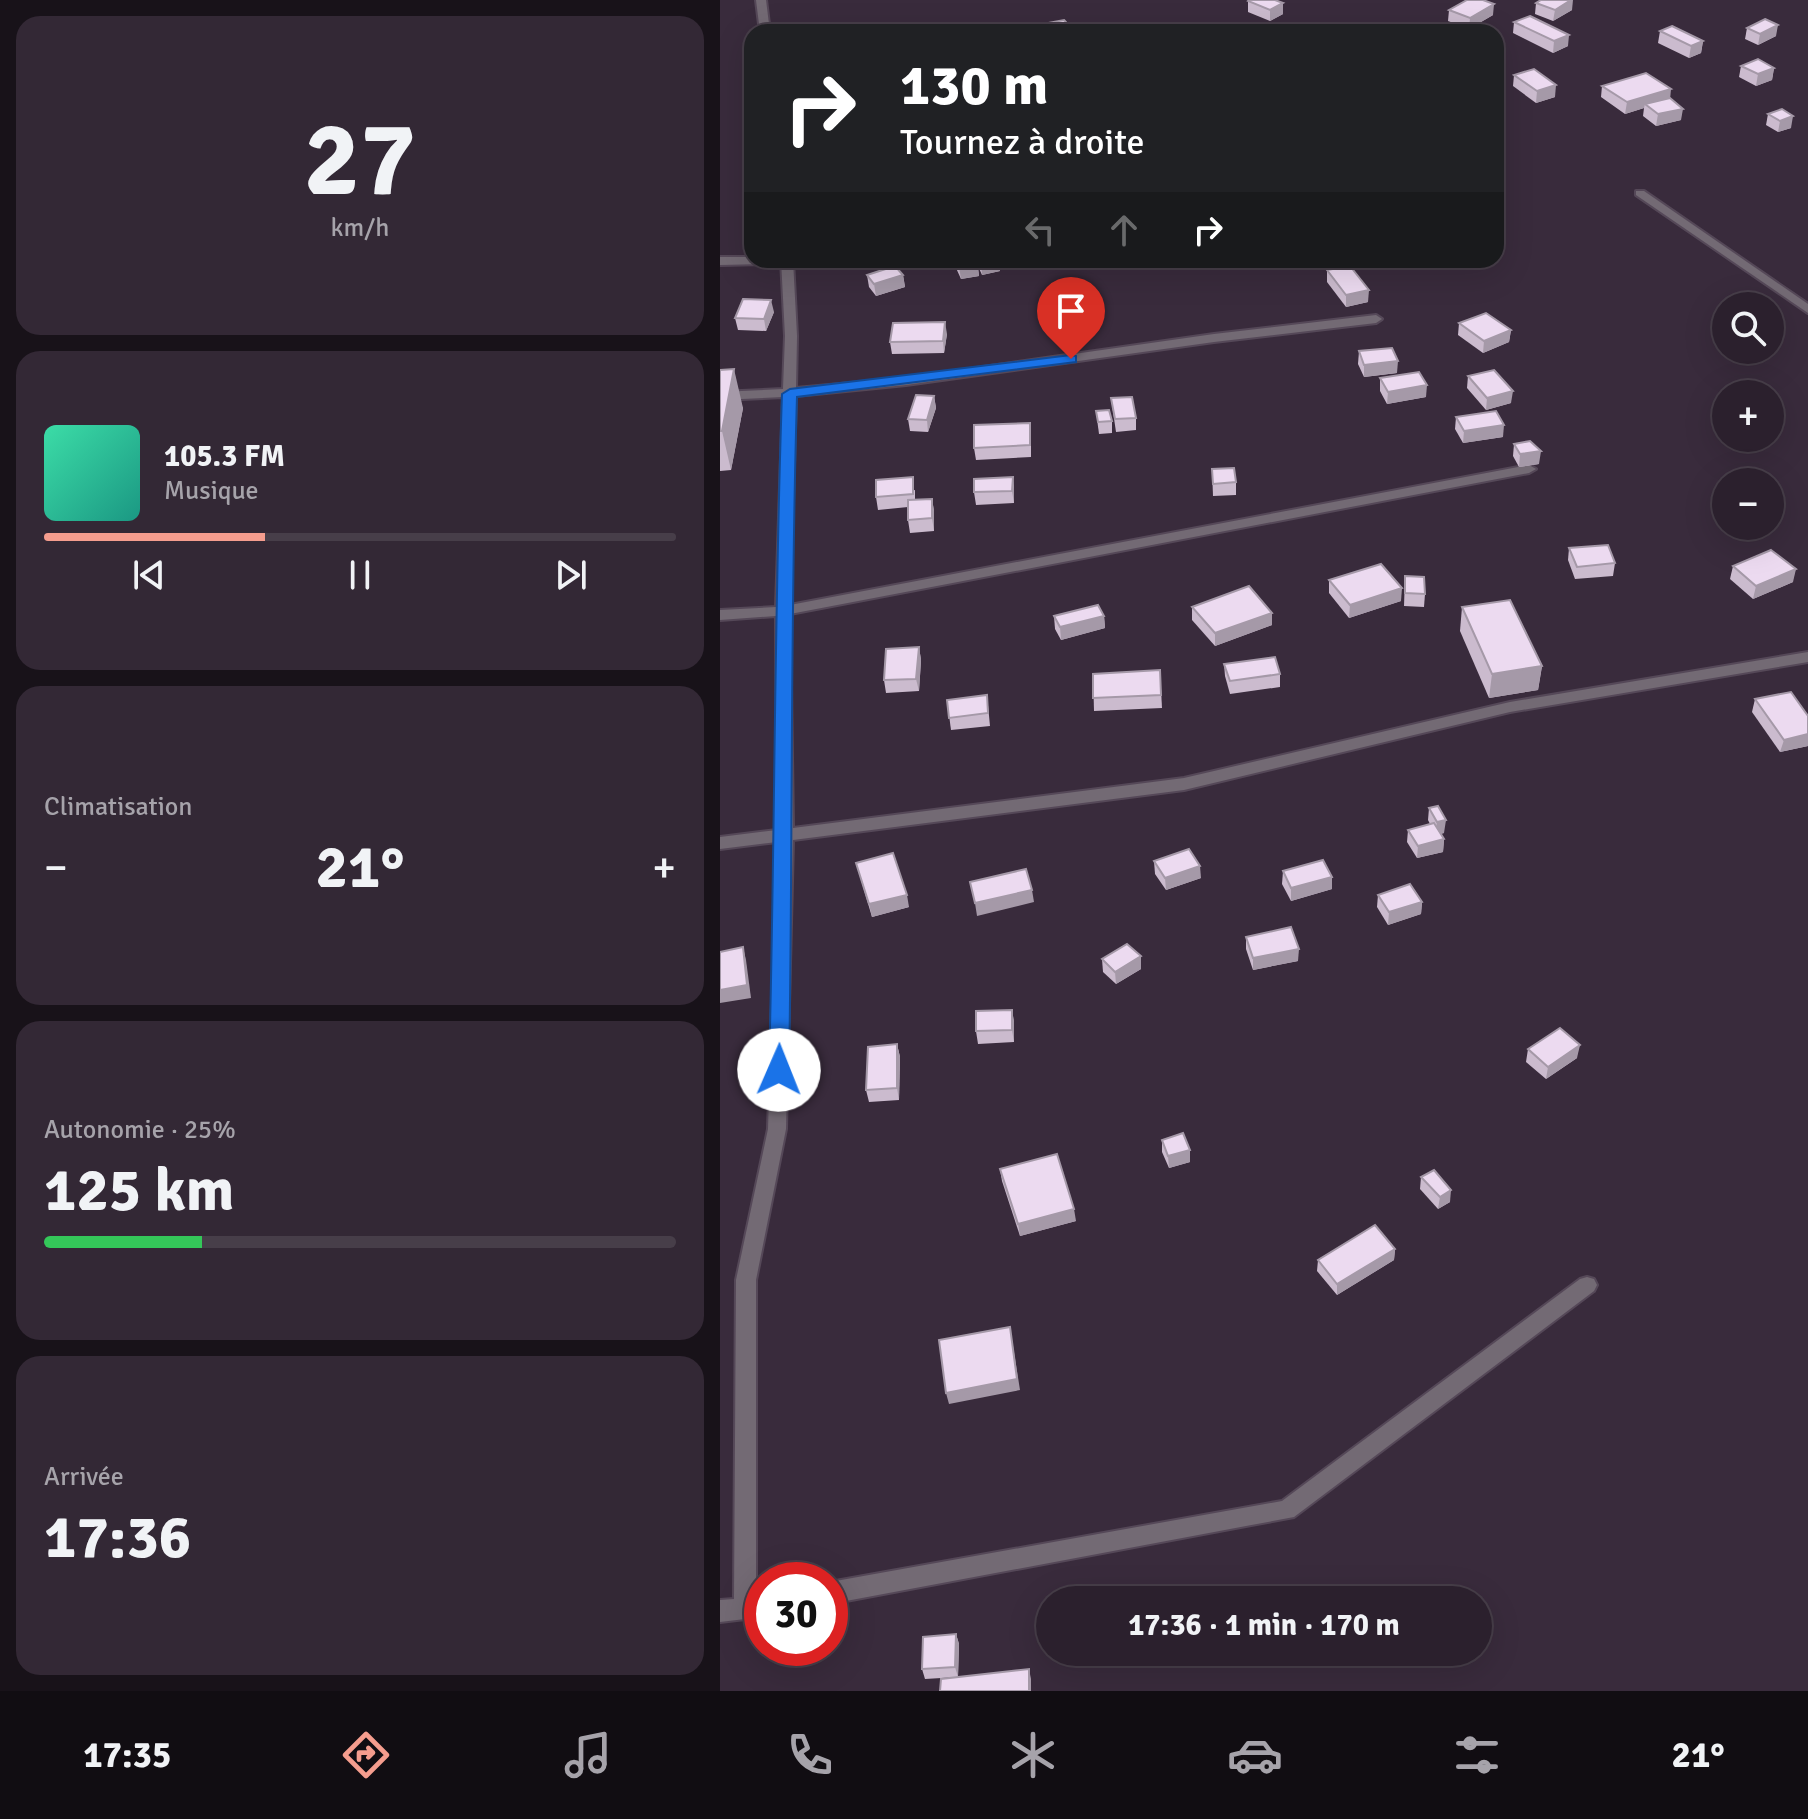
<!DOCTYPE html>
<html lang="fr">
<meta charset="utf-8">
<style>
body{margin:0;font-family:Signika,sans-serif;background:#332835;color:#f1f3f6;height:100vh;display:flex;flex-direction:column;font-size:30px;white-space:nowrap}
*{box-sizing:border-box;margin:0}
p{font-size:26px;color:#a6a3aa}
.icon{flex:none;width:44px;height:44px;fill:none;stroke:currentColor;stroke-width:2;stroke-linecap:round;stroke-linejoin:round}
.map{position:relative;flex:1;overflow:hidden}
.panel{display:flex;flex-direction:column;gap:16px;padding:16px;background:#181219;width:720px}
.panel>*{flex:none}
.hud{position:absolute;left:24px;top:24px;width:760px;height:244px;border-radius:24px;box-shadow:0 8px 32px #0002,0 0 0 2px #473e49;background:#202124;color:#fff;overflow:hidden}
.fabs{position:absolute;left:992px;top:292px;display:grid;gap:16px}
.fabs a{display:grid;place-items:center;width:72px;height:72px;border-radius:50%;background:#2b202d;box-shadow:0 8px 32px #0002,0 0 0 2px #473e49;font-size:40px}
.speed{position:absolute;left:24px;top:1562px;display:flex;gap:16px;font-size:40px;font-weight:700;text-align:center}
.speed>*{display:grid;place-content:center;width:104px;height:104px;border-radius:50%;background:#2b202d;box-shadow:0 8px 32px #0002,0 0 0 2px #473e49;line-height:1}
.speed .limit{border:12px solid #d22;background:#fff;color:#111}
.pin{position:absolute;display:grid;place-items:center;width:68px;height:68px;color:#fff;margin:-82px -34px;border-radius:50% 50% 50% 0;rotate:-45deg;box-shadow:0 0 8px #0007}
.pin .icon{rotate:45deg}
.me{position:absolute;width:88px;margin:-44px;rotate:1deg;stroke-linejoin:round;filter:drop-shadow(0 0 6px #0008)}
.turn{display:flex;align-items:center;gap:28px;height:168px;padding:0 24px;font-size:36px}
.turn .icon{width:104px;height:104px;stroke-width:2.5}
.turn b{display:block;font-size:56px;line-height:68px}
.lanes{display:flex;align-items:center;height:76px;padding:0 24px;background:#0003;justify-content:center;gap:40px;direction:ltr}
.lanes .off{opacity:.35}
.big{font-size:60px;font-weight:700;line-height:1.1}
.panel .widget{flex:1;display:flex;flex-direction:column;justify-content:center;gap:12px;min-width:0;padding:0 28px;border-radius:24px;background:#332835}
.panel .dial{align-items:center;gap:0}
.dial b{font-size:104px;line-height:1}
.song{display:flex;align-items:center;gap:24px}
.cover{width:96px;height:96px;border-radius:12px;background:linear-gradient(135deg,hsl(160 70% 55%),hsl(170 70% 35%))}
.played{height:8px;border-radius:4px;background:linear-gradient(90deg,#f59d8e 35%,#473e49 35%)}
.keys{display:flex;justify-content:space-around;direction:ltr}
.heat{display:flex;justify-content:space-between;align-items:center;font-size:44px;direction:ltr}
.charge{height:12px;border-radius:6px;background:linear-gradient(90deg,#34c759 25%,#473e49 0)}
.trip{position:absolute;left:316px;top:1586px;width:456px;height:80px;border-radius:40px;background:#2b202d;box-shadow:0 8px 32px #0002,0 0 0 2px #473e49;font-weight:700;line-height:80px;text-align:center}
.menu{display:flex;height:128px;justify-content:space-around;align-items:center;background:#110d12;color:#a6a3aa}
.menu .icon{width:56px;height:56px}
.menu .on{color:#f59d8e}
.menu b{font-size:36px;color:#f1f3f6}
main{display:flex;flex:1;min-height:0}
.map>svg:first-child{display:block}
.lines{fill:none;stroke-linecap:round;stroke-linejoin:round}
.minor-casing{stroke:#554858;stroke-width:4}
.minor{fill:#736a74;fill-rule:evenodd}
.wall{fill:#cbbbce}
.shaded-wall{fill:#a599a8}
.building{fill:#ecdaf0;stroke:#a599a8;stroke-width:2}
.route{fill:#1a73e8;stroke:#114b97;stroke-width:2}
</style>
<main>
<section class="panel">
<div class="widget dial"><b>27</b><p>km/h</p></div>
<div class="widget">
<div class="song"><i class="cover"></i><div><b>105.3 FM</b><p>Musique</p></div></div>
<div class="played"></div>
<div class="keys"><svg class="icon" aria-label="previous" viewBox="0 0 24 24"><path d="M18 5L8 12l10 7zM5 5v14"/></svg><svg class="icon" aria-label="pause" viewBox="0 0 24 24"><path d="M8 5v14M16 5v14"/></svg><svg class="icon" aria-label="next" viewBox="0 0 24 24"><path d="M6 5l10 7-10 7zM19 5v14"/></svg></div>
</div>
<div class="widget"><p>Climatisation</p>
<div class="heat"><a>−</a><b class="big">21°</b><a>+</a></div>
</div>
<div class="widget"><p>Autonomie · 25%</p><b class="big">125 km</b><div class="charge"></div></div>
<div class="widget"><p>Arrivée</p><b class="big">17:36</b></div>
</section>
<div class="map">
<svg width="1088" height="1691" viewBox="0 0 1088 1691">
<rect width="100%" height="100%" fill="#392b3c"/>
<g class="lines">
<defs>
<g id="minor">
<polygon points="36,0 46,0 50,32 40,32"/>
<polygon points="916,191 924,191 1088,304 1088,313 916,195"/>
<polygon points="0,257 32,257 32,260 54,260 48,264 0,265"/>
<polygon points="61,260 73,260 77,336 76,388 186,378 494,334 656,315 662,319 656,323 494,342 186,385 76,396 70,605 809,465 816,469 809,473 70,614 73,828 464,778 790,702 1088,652 1088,662 790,712 464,790 73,840 66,1129 36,1280 36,1596 42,1595 42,1617 0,1622 0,1600 14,1599 16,1280 48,1129 57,842 0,849 0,837 57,830 56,616 0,620 0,610 56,607 63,397 0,400 0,392 63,389 65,336"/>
<polygon points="867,1277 874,1279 877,1285 874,1291 574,1517 110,1604 110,1582 562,1501 860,1279"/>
</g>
</defs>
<use href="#minor" class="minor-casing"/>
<use href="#minor" class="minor"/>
</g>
<g class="wall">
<polygon points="528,1 563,14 550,21 528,12"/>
<polygon points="816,3 852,10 833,21 815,14"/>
<polygon points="729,10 773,15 749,29 728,21"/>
<polygon points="794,22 848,46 833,53 793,33"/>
<polygon points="1027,28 1056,36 1038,45 1025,39"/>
<polygon points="940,31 983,41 981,53 969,58 938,43"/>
<polygon points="1021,66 1054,68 1052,80 1036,86 1019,77"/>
<polygon points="794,75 835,97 816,103 793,86"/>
<polygon points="882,86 950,98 961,120 936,126 923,116 924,108 905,114 881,97"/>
<polygon points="1048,114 1071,128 1058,132 1046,125"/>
<polygon points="235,260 256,260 257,262 256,260 279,260 280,271 262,275 258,266 259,276 241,279 236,268"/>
<polygon points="607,270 648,302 626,307 607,282"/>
<polygon points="147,275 183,275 185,287 156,296 149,287"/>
<polygon points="54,312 46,331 18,330 15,318"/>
<polygon points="739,323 791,330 789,342 763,353 738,335"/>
<polygon points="227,334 224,353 172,354 170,342"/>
<polygon points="639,351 677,373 644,377 638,364"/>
<polygon points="0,370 23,408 11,470 0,471"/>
<polygon points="748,376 791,403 766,410 747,388"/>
<polygon points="660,378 706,397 667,404 660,391"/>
<polygon points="214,396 216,408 208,432 190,431 188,419"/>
<polygon points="391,398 416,418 416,430 396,432"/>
<polygon points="376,411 392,421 392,433 379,434"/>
<polygon points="736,417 783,437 743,443 735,429"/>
<polygon points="311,435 311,457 256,460 254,448"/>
<polygon points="794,444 819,464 799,467 793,456"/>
<polygon points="492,469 516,482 516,495 493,496"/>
<polygon points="293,477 294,489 294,503 256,505 254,492"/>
<polygon points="195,490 195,500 212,499 214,511 214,531 190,533 188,520 188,507 158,510 156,497"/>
<polygon points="849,548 895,563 893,576 855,579 848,560"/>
<polygon points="1013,566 1073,582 1033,599 1010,579"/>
<polygon points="685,576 705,594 704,607 684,606"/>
<polygon points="609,580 681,601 629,618 609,593"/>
<polygon points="472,607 552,613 552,625 495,646 472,620"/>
<polygon points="742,607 822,666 818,690 769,698 740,631"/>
<polygon points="334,616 384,616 385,628 341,640 335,629"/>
<polygon points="199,647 201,660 199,691 166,693 164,680"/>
<polygon points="504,664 560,674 560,687 510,694 505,676"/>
<polygon points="440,670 442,708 374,711 373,674"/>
<polygon points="267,695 270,726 231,730 227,700"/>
<polygon points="1035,699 1088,716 1088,746 1060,752 1032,712"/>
<polygon points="709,808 724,833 720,834 724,839 723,852 697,858 687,842 688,830 710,824 708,820"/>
<polygon points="434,861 481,878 446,890 435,874"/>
<polygon points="136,863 189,907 152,917"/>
<polygon points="563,871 612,889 571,901 562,884"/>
<polygon points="658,895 702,902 701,914 668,925 657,907"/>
<polygon points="526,937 578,961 533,970 526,949"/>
<polygon points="382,959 421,969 396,984 383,972"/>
<polygon points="292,1010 294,1022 294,1042 258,1044 256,1031"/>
<polygon points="177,1044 180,1057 179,1100 149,1102 146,1090"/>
<polygon points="808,1049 857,1058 826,1079 806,1062"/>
<polygon points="442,1140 470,1162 449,1168 442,1152"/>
<polygon points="280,1169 356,1221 300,1236 282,1181"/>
<polygon points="701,1177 730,1202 718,1209 700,1189"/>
<polygon points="675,1249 674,1260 617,1295 597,1271 598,1260"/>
<polygon points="236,1634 239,1644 238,1677 205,1679 202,1669"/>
</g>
<g class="shaded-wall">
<polygon points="851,0 853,0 852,10 833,21 835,10"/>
<polygon points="563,3 563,14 550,21 550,10"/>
<polygon points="774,4 773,15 749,29 750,18"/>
<polygon points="1058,25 1056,36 1038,45 1040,34"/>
<polygon points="849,35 848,46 833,53 834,41"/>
<polygon points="983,41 981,53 969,58 971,46"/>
<polygon points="1054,68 1052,80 1036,86 1038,74"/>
<polygon points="836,85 835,97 816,103 817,91"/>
<polygon points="951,89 950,100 925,104 924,108 905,114 907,102"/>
<polygon points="963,109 961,120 936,126 938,114"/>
<polygon points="1073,116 1071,128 1058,132 1060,121"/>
<polygon points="276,260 279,260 280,271 262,275 261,263"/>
<polygon points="257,264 259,276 241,279 239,267"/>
<polygon points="183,275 185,287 156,296 154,284"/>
<polygon points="649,290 648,302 626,307 626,295"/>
<polygon points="51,300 54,312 46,331 44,319"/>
<polygon points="225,322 227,334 224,353 223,341"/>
<polygon points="791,330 789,342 763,353 764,341"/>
<polygon points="678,361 677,373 644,377 644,365"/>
<polygon points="14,369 23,408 11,470 2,431"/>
<polygon points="707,385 706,397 667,404 668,392"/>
<polygon points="793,391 791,403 766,410 767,398"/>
<polygon points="214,396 216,408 208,432 207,420"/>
<polygon points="784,425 783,437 743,443 744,431"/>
<polygon points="821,451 819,464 799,467 800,454"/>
<polygon points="293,477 294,489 294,503 292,491"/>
<polygon points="212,499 214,511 214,531 212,518"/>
<polygon points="1076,569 1073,582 1033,599 1036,586"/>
<polygon points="682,588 681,601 629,618 630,605"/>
<polygon points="552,613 552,625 495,646 495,633"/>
<polygon points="384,616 385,628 341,640 340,627"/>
<polygon points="199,647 201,660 199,691 196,679"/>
<polygon points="822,666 818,690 769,698 772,674"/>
<polygon points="1088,734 1088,746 1060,752 1064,740"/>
<polygon points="726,820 724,833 715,835 717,822"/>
<polygon points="724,839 723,852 697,858 698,846"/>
<polygon points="480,866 481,878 446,890 445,878"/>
<polygon points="612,877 612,889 571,901 571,888"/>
<polygon points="312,890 314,902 257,916 255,903"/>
<polygon points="187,895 189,907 152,917 149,904"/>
<polygon points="702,902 701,914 668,925 669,912"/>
<polygon points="23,947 26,960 31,998 0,1003 0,990"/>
<polygon points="579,949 578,961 533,970 533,958"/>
<polygon points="421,956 421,969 396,984 395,972"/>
<polygon points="292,1010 294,1022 294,1042 292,1030"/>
<polygon points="177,1044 180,1057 179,1100 177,1088"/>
<polygon points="860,1045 857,1058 826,1079 828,1067"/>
<polygon points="470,1150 470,1162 449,1168 448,1156"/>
<polygon points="731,1190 730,1202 718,1209 720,1197"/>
<polygon points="354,1209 356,1221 300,1236 298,1224"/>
<polygon points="675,1249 674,1260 617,1295 617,1284"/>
<polygon points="290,1327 300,1390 229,1404 226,1393"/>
<polygon points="236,1634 239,1644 238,1677 235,1667"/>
<polygon points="535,1652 549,1652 535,1655"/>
<polygon points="309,1669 311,1679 311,1691 309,1691"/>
</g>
<g class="building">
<polygon points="529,0 555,0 563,3 550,10 528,1"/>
<polygon points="747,0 763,0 774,4 750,18 729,10"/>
<polygon points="821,0 851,0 835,10 816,3"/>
<polygon points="810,16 849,35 834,41 794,22"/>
<polygon points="1045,19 1058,25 1040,34 1027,28"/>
<polygon points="344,20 355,32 311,32 307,27"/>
<polygon points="285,24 292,32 266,32 263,29"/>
<polygon points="952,26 983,41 971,46 940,31"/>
<polygon points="570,27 577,32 555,32"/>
<polygon points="1038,59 1054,68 1038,74 1021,66"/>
<polygon points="814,69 836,85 817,91 794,75"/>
<polygon points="926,73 951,89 907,102 882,86"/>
<polygon points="950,98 963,109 938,114 925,104"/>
<polygon points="1062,109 1073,116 1060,121 1048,114"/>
<polygon points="236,260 256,260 257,264 239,267"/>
<polygon points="259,260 276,260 261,263"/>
<polygon points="175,266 183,275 154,284 147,275"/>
<polygon points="630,266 649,290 626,295 607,270"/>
<polygon points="23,299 51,300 44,319 15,318"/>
<polygon points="766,313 791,330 764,341 739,323"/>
<polygon points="225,322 223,341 170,342 173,323"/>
<polygon points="672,348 678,361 644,365 639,351"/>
<polygon points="14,369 2,431 0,431 0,370"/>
<polygon points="774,370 793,391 767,398 748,376"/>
<polygon points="699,372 707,385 668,392 660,378"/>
<polygon points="196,395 214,396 207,420 188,419"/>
<polygon points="412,397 416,418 395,419 391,398"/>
<polygon points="389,410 392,421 378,422 376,411"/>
<polygon points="776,411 784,425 744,431 736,417"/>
<polygon points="310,423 310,445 254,448 254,425"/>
<polygon points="810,441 821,451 800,454 794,444"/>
<polygon points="514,468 516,482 493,484 492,469"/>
<polygon points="193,477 193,494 156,497 156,480"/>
<polygon points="293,477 292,491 254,492 254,479"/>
<polygon points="212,499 212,518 188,520 188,500"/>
<polygon points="888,545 895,563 857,567 849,548"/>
<polygon points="1051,550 1076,569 1036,586 1013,566"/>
<polygon points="661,564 682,588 630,605 609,580"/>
<polygon points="685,576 704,577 705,594 685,593"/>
<polygon points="529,586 552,613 495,633 472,607"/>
<polygon points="790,600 822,666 772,674 742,607"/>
<polygon points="378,605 384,616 340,627 334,616"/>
<polygon points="199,647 196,679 164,680 166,649"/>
<polygon points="555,657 560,674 510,681 504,664"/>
<polygon points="440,670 441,695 373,698 373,674"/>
<polygon points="1071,692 1088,716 1088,734 1064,740 1035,699"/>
<polygon points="267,695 268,713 229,718 227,700"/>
<polygon points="718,806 726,820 717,822 709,808"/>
<polygon points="714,823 724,839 698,846 688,830"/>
<polygon points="469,849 480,866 445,878 434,861"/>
<polygon points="173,853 187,895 149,904 136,863"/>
<polygon points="603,860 612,877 571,888 563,871"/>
<polygon points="306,869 312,890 255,903 250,882"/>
<polygon points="690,884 702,902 669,912 658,895"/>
<polygon points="571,927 579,949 533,958 526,937"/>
<polygon points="407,944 421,956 395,972 382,959"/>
<polygon points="23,947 27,985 0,990 0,952"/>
<polygon points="292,1010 292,1030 256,1031 256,1011"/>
<polygon points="840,1028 860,1045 828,1067 808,1049"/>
<polygon points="177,1044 177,1088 146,1090 148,1047"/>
<polygon points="463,1133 470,1150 448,1156 442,1140"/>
<polygon points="337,1154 354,1209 298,1224 280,1169"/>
<polygon points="714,1170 731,1190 720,1197 701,1177"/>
<polygon points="655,1225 675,1249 617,1284 598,1260"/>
<polygon points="290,1327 297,1379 226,1393 219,1340"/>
<polygon points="594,1590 597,1600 552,1600"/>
<polygon points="236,1634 235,1667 202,1669 203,1637"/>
<polygon points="309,1669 309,1691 220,1691 221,1679"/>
</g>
<path class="route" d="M351 355 356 356V362L77 397C70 622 73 846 69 1070L66 1076H52L49 1070C55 845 54 619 62 394L70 389Z"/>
</svg>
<div class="fabs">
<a><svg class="icon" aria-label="search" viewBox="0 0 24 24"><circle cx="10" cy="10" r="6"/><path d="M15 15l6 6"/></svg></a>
<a>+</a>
<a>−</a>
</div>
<div class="speed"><div class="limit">30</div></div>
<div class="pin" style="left:351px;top:359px;background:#d93025"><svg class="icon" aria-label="arrive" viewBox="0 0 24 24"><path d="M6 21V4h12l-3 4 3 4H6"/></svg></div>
<svg class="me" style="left:59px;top:1070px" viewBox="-20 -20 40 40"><circle r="19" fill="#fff"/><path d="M0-13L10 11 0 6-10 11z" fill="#1a73e8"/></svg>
<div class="trip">17:36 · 1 min · 170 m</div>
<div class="hud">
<div class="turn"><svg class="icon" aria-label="right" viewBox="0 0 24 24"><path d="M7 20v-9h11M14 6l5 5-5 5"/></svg><div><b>130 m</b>Tournez à droite</div></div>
<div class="lanes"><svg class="icon off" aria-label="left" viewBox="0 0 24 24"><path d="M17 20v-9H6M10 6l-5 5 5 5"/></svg><svg class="icon off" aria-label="ahead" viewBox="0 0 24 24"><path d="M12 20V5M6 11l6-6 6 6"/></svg><svg class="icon" aria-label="right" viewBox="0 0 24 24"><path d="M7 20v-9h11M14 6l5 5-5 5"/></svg></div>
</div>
</div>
</main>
<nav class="menu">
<b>17:35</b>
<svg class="icon on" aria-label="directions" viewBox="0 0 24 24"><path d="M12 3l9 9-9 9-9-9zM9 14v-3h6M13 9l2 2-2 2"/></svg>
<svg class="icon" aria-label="music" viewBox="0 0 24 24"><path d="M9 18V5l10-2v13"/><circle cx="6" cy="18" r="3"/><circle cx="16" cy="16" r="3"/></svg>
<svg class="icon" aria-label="phone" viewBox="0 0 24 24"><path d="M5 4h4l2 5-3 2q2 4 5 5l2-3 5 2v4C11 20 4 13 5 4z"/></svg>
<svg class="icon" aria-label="climate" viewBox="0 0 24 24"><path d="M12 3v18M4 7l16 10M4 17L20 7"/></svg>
<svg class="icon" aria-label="car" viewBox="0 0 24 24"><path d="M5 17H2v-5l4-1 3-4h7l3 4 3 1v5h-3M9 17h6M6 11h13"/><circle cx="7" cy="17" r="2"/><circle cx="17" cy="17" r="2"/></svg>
<svg class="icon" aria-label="filters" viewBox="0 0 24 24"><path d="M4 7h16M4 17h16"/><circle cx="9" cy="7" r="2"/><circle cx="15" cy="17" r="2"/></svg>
<b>21°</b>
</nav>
